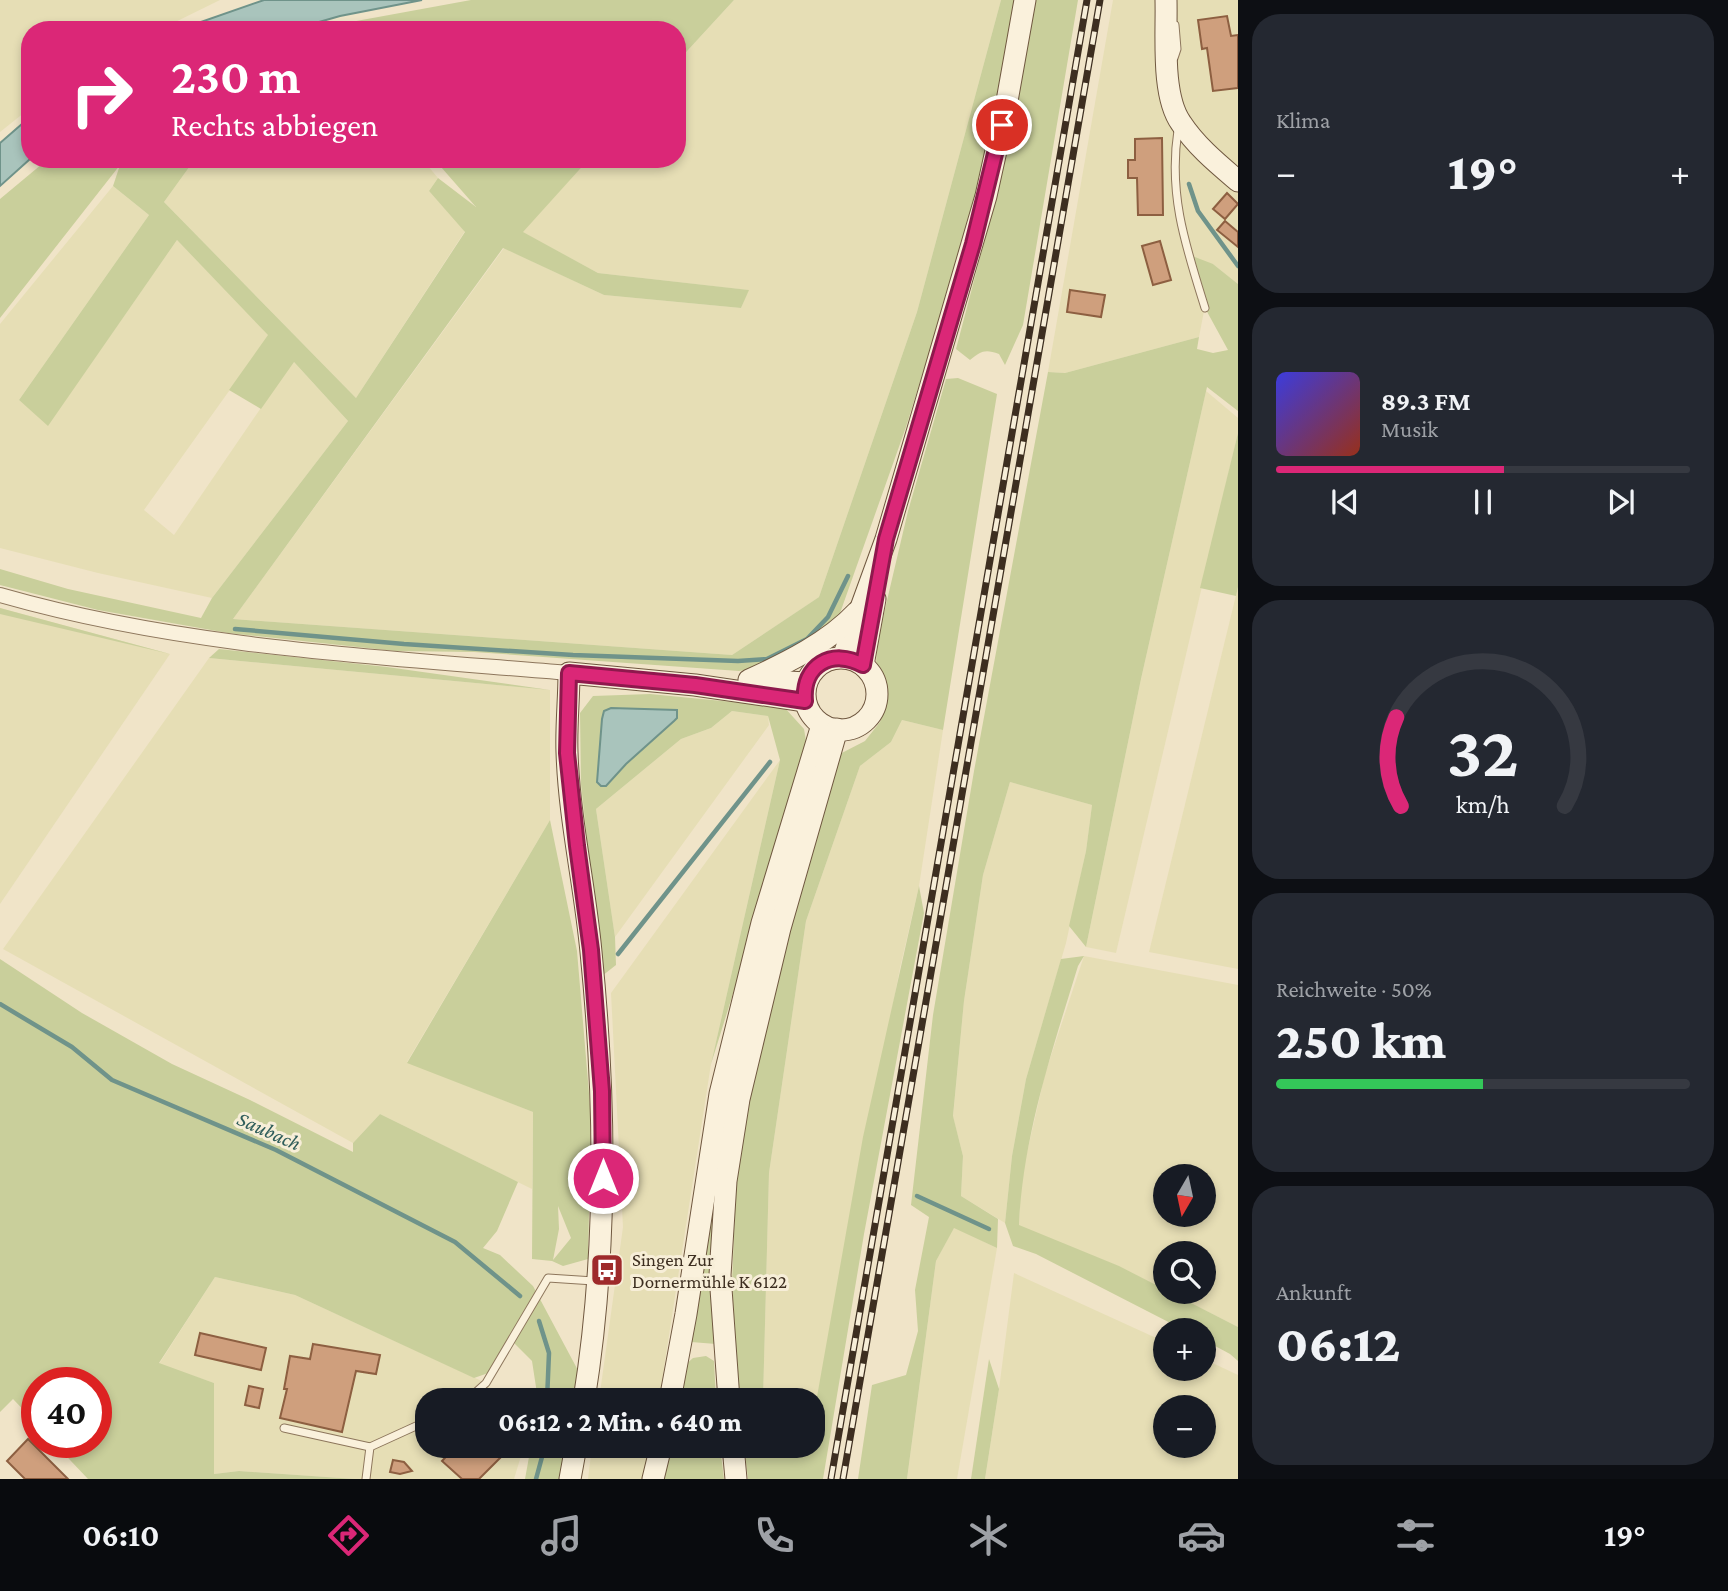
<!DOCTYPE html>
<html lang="de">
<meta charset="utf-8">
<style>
body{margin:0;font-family:"Crimson Pro",serif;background:#242831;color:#f1f3f6;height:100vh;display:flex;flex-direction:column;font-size:26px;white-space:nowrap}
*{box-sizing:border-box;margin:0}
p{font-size:23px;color:#9ea1a6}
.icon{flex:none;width:38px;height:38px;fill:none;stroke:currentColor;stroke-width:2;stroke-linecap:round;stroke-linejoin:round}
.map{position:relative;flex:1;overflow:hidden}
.sheet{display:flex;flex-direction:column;gap:14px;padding:14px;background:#0d0f14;width:490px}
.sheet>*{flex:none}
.hud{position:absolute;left:21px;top:21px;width:665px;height:147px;border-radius:28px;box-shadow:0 4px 10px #0003;background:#db2777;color:#fff;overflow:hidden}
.needle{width:46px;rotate:189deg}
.fabs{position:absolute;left:1153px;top:1164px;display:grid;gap:14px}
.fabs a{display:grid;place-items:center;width:63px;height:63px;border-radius:50%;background:#171b24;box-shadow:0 4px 10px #0003;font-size:35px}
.speed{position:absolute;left:21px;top:1367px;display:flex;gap:14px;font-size:35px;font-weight:700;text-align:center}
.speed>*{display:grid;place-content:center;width:91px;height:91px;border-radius:50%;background:#171b24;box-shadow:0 4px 10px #0003;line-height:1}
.speed .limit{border:10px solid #d22;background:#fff;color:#111}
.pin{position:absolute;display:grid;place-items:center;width:60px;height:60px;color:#fff;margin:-30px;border:4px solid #fff;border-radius:50%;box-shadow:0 2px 7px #0007}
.me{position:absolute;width:77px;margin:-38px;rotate:0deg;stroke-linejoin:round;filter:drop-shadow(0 0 5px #0008)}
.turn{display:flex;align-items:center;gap:24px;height:147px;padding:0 35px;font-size:32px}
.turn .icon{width:91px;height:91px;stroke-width:2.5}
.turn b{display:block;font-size:49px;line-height:60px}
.big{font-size:52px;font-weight:800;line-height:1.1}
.sheet .card{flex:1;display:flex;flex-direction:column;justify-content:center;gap:10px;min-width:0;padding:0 24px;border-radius:28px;background:#242831}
.sheet .dial{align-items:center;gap:0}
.dial svg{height:182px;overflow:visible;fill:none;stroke:#363941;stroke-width:7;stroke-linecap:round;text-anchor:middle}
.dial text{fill:#f1f3f6;stroke:none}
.song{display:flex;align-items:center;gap:21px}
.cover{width:84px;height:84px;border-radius:10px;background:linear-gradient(135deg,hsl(240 70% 55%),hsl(10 70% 35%))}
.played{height:7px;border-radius:4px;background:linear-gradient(90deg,#db2777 55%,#363941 55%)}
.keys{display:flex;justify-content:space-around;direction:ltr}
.heat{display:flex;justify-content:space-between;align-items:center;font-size:38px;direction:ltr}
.charge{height:10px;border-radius:5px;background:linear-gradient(90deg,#34c759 50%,#363941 0)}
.trip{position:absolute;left:415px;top:1388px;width:410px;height:70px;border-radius:28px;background:#171b24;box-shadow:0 4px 10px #0003;font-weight:800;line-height:70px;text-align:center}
.menu{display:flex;height:112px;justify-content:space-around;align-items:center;background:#090b0e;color:#9ea1a6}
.menu .icon{width:49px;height:49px}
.menu .active{color:#db2777}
.menu b{font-size:32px;color:#f1f3f6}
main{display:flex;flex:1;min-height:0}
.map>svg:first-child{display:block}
.farmland{fill:#e6deb5;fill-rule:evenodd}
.green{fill:#c9cf9b;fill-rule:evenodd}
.water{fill:#a9c4bc;stroke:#6f938a;stroke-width:2}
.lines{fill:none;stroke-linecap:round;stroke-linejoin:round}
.stream{stroke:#6f938a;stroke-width:4.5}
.building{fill:#cf9f7d;stroke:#8d5f41;stroke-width:2}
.lane-casing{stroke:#8d765c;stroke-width:9}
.street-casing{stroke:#8d765c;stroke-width:16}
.secondary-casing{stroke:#6f573f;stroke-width:23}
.lane{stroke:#faf1dc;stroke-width:7}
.street{stroke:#faf1dc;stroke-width:14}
.secondary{stroke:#faf1dc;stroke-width:21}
.rail-casing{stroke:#3d2e20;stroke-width:7}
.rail{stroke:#f7eed8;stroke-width:4.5;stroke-dasharray:13;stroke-linecap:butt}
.route-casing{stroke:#8e194d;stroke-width:18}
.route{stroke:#db2777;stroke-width:12}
.labels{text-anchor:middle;stroke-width:6;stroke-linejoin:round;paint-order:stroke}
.poi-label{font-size:19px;fill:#3d2e20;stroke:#f7eed8;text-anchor:start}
.water-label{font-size:21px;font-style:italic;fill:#2f5d5a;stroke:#f7eed8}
</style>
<main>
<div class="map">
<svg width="1238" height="1479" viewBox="0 0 1238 1479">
<rect width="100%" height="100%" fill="#f0e4c8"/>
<g class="farmland">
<polygon points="0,0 220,0 159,30 30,30 30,108 0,132"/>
<polygon points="734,0 1001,0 917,312 819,597 732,655 233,619 504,248 604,295 741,308 748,290 598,273 522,232 589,159 677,159 677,62"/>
<polygon points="1113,0 1238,0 1238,284 1213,264 1199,337 1065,373 1048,372"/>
<polygon points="195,159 422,159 438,178 429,191 465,231 356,398 164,202"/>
<polygon points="113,186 149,215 19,400 48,425 177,240 269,335 144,510 174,535 293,361 348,421 212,598 98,573 0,548 0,324"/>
<polygon points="1206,391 1238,418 1238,433 1116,953 1086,947 1141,679"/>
<polygon points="1238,587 1238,969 1149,952"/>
<polygon points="0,608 170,654 0,904"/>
<polygon points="209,658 550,690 550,820 407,1062 533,1112 532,1189 380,1114 353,1143 3,949"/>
<polygon points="732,711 768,716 769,725 615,937 596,809 681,739 711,728"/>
<polygon points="902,720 943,730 919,886 900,968 812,1426 812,1400 763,1400 769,1173 806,921 860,766 891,742"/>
<polygon points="780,760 711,1064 659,1400 599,1400 623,1227 611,993"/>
<polygon points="1010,782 1092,805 1086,851 1066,943 1026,1079 1012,1156 1005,1223 961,1196 963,1156 953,1117 964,1001 983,875"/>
<path d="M1084 956 1238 985V1327L1169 1292H1204V1253H1166L1165 1290 1118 1266 1019 1226 1021 1179 1045 1074ZM1166 1176H1204V1214H1166Z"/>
<polygon points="954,1227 997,1248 957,1479 907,1479 936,1261"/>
<path d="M1014 1273 1165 1342 1166 1368H1204V1359L1238 1375V1479H985L999 1389ZM1166 1407H1204V1446H1166Z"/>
<polygon points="215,1277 295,1295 486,1383 499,1400 427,1400 427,1446 524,1446 514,1479 355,1479 239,1471 214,1474 214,1383 159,1364"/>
<polygon points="592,1446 652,1446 647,1479 588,1479"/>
</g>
<g class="green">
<polygon points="471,0 734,0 677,62 677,30 320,30 318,28"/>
<polygon points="1001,0 1019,0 967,230 906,427 839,616 817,638 761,668 739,671 474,652 395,651 228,633 98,610 0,585 0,569 68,589 201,618 212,598 348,421 294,362 261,409 229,390 268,335 177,240 48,426 19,400 149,215 113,186 120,165 0,318 0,199 48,159 195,159 164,202 356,398 465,232 429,191 438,178 476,207 434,159 589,159 523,232 598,273 749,290 741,308 604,295 503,248 233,619 732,655 819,597 917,312"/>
<path d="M1035 0H1078L1023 325 1005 365 999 354C985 349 981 351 970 360L956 349 991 216 1019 95Z"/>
<polygon points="1187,254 1213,264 1238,284 1238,411 1207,387 1141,679 1086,947 1069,926 1086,851 1092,805 1010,782 983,875 964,1001 953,1116 963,1156 961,1196 998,1219 997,1248 954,1228 936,1261 907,1479 858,1479 872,1385 906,1375 918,1331 915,1290 929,1217 911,1205 933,1015 974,771 1048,372 1065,373 1199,337 1197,349 1213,353 1228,350 1205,308"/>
<polygon points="958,378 997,394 943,730 902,720 891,742 860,766 806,921 769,1173 763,1400 739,1400 732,1284 736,1184 754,1065 836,756 865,741 880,722 887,697 876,665 877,643 908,511 946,379"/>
<polygon points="1238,433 1238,587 1236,596 1200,588"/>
<polygon points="0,608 170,654 0,614"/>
<polygon points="219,649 387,667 550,690 209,658"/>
<polygon points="650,694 784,707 804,729 808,753 711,1064 780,760 768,716 732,711 711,728 681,739 596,809 615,937 616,965 602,976 581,784 580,713 593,696"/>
<path d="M550 820 577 951 591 1117 588 1259 563 1266 552 1261 532 1259 533 1112 407 1063ZM558 1206 571 1238 553 1260 559 1229Z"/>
<polygon points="919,886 924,913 864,1234 823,1479 748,1479 744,1446 812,1446 812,1425 863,1137"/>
<path d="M1084 956 1078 966C1052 1051 1023 1136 1019 1225L1119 1266 1238 1327V1361L1230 1354 1204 1340V1330H1184L1036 1254 1013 1246 1005 1223 1012 1156 1026 1079 1061 959Z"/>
<polygon points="0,959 82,1013 172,1064 250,1100 353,1152 353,1143 380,1114 518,1182 497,1231 483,1248 500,1255 533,1286 581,1376 575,1400 538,1400 532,1361 511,1340 494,1371 474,1378 295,1295 215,1277 159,1363 214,1383 214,1474 239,1471 355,1479 88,1479 53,1442 96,1442 96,1382 37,1382 37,1424 13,1399 0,1412"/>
<polygon points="715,1203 716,1344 691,1342 709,1224"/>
<polygon points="706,1356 714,1361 716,1400 678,1400 684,1366 693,1358"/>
<polygon points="989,1359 999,1389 985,1479 971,1479"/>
<polygon points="531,1446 566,1446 559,1479 525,1479"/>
<polygon points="669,1446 720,1446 724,1479 662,1479"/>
</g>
<g class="water">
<polygon points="264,0 422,0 340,16 291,30 178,30"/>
<polygon points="30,117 30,159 0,186 0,143"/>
<polygon points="611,708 677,710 677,718 674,721 626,764 606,786 601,786 597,782 602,719 604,711"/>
</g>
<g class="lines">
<g class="stream">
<polyline points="1189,184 1198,211 1238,266"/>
<polyline points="235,629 404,644 573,655 738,661 767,659 807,639 828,617 848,576"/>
<polyline points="618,954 770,762"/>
<polyline points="0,1004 72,1047 112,1080 276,1150 455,1242 520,1296"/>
<polyline points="917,1196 989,1229"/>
<polyline points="539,1321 549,1353 547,1400"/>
<polyline points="536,1479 545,1446"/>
</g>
</g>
<g class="building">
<polygon points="1227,16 1231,36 1238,35 1238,88 1213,91 1207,48 1202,49 1198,20"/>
<polygon points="1162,138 1163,215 1138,215 1137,178 1128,178 1128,160 1135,160 1135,139"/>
<polygon points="1227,193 1238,204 1225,219 1213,209"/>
<polygon points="1225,221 1238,232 1238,247 1217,230"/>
<polygon points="1160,241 1171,280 1153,285 1142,246"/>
<polygon points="1070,290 1105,295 1101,317 1067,312"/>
<polygon points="200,1333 266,1348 261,1370 195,1355"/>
<polygon points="313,1344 380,1355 376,1374 356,1371 342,1432 280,1418 287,1389 284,1389 290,1356 310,1359"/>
<polygon points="249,1386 263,1389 259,1408 245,1405"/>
<polygon points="28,1439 68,1479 25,1479 7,1461"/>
<polygon points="456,1446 512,1446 479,1479 462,1479 442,1461"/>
<polygon points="393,1460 404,1462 412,1471 400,1474 390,1472"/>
</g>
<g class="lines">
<defs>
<g id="lane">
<polyline points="1174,58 1177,49 1175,25"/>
<path d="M1178 130C1168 195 1186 247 1205 308"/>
<polyline points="467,1400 486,1383 548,1278 594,1281"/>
<polyline points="284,1428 370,1447"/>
<polyline points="366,1479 370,1447 427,1421"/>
</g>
<path id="street" d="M0 595C185 648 379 657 569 673"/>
<g id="secondary">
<path d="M1166 0C1167 34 1161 95 1181 123 1196 146 1218 164 1238 181"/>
<polyline points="843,657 886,539 986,196 1007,101 1025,0"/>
<circle cx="841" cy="694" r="36"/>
<polyline points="863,665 875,599"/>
<path d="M749 680C787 663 829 642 857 612"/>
<polyline points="753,680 806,683"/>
<path d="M584 1400C608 1251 606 1101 591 952 585 886 569 819 567 752 566 726 569 699 569 673L695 685 805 701"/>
<polyline points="670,1400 686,1314 720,1094 762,923 822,725"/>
<polyline points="729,1400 720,1275 726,1181 739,1099 780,928 837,729"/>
<polyline points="733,1446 736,1479"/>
<polyline points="570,1479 576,1446"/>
<polyline points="653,1479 661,1446"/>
</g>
</defs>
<use href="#lane" class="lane-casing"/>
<use href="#street" class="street-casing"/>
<use href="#secondary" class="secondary-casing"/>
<use href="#lane" class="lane"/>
<use href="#street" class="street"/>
<use href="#secondary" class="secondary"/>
<defs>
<g id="rail">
<polyline points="831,1479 1087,0"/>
<polyline points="843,1479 1100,0"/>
</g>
</defs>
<use href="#rail" class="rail-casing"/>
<use href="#rail" class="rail"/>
</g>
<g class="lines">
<defs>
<path id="route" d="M603 1178 602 1091 591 950 577 846 567 753 569 673 695 685 805 701C802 665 832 648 863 665L886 539 973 244 1002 125"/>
</defs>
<use href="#route" class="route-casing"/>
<use href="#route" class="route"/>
</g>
<defs>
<symbol id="bus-square" viewBox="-11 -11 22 22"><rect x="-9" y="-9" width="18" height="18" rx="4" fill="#9e2a2b" stroke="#f7eed8"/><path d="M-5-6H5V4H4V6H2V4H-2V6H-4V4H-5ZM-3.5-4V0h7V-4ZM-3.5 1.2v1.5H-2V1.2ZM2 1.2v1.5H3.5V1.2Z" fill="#fff"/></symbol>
</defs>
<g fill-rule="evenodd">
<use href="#bus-square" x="588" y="1251" width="38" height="38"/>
</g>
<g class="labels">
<g class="poi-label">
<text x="632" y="1266">Singen Zur<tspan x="632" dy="22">Dornermühle K 6122</tspan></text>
</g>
<g class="water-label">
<text transform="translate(269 1131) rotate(24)" y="7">Saubach</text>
</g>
</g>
</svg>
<div class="fabs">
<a><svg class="needle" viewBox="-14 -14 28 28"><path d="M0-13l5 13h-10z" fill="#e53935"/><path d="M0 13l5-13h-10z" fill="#9ea1a6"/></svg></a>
<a><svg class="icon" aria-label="search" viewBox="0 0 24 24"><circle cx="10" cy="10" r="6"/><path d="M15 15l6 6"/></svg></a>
<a>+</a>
<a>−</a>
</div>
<div class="speed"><div class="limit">40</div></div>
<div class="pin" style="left:1002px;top:125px;background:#d93025"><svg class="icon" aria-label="arrive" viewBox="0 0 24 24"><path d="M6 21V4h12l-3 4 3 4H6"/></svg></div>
<svg class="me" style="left:603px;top:1178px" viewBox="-20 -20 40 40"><circle r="17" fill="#db2777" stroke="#fff" stroke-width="3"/><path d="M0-11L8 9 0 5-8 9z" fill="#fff"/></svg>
<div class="trip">06:12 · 2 Min. · 640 m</div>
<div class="hud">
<div class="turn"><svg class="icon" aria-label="right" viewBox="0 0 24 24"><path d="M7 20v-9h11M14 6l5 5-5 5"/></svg><div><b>230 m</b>Rechts abbiegen</div></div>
</div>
</div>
<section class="sheet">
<div class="card"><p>Klima</p>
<div class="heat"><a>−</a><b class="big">19°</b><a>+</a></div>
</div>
<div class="card">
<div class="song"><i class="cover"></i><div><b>89.3 FM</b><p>Musik</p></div></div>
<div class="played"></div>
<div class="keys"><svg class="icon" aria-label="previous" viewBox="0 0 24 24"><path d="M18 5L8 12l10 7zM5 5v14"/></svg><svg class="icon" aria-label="pause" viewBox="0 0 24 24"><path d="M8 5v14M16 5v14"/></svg><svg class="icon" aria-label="next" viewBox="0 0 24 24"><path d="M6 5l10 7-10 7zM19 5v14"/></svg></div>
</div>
<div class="card dial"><svg viewBox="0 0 100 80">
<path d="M14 69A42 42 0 1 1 86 69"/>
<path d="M14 69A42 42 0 0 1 12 30" stroke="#db2777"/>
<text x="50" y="56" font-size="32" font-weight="700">32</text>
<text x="50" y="72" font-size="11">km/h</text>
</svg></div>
<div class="card"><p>Reichweite · 50%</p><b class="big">250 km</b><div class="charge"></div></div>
<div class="card"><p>Ankunft</p><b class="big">06:12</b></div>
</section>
</main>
<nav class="menu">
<b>06:10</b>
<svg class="icon active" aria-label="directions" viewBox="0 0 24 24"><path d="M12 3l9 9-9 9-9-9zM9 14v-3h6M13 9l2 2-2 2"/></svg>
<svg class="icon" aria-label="music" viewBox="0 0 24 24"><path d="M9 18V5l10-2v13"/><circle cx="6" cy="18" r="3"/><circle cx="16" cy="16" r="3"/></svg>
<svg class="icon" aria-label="phone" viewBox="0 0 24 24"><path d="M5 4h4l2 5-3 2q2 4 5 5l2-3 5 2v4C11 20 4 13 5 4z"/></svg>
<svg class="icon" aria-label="climate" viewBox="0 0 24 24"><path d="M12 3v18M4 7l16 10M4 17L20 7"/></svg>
<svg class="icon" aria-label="car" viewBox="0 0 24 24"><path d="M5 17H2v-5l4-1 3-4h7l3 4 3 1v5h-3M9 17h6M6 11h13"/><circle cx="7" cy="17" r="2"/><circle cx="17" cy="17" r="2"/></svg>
<svg class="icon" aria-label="filters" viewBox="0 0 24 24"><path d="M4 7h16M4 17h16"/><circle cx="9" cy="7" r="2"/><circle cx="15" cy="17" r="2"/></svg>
<b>19°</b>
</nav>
